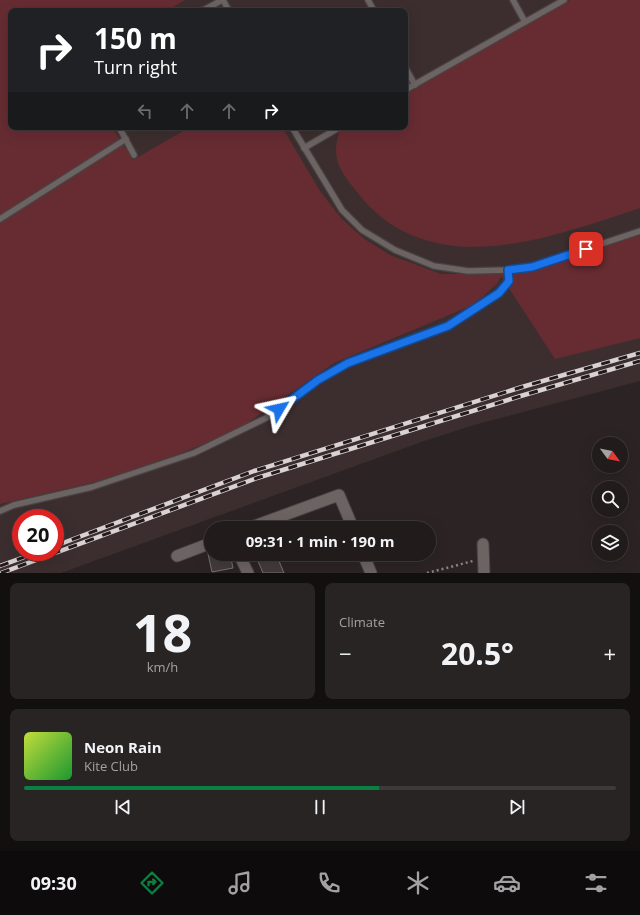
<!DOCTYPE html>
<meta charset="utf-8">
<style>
body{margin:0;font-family:"Open Sans",sans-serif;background:#292424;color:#f1f3f6;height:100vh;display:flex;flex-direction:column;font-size:15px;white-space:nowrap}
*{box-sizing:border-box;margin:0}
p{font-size:13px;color:#a2a1a3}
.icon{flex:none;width:22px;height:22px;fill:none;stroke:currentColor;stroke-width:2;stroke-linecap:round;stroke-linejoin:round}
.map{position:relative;height:573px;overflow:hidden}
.panel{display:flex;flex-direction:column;gap:10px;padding:10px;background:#120f0f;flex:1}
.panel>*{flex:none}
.guide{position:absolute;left:8px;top:8px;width:400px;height:122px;border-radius:8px;box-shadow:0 4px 16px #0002,0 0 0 1px #3e393a;background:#202124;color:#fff;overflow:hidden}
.needle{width:26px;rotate:122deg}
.tools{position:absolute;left:592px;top:437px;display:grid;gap:8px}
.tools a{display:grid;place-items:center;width:36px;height:36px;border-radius:50%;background:#211b1b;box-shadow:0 4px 16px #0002,0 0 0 1px #3e393a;font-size:20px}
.speed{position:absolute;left:12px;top:509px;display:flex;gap:8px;font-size:20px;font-weight:700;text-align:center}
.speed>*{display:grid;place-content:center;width:52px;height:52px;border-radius:50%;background:#211b1b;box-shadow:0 4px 16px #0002,0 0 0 1px #3e393a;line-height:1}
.speed .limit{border:6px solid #d22;background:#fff;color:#111}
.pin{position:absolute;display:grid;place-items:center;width:34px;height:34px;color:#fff;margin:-17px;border-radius:8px;box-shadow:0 2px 6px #0006}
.me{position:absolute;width:44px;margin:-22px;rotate:54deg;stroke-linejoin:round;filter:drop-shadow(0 0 3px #0008)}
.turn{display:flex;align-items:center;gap:14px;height:84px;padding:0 20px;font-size:18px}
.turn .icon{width:52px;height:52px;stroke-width:2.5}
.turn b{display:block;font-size:28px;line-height:34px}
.lanes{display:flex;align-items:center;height:38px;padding:0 20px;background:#0003;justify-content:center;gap:20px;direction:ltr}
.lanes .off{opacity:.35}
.big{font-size:30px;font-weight:700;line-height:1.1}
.panel .tile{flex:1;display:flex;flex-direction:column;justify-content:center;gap:6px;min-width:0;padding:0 14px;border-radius:8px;background:#292424}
.panel .dial{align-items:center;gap:0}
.dial b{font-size:52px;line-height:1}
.song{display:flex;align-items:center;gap:12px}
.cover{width:48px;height:48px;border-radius:6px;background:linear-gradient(135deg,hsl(70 70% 55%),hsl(130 70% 35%))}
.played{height:4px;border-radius:2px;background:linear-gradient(90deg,#0b8043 60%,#3e393a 60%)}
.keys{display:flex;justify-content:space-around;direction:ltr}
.heat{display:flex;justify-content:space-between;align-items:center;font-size:22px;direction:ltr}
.panel .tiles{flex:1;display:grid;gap:10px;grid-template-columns:1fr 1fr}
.tile:last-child{grid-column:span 2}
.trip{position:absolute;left:204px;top:521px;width:232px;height:40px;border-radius:20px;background:#211b1b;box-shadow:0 4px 16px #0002,0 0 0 1px #3e393a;font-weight:700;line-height:40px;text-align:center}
.tab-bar{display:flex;height:64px;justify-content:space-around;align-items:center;background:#0d0b0b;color:#a2a1a3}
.tab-bar .icon{width:28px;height:28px}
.tab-bar .selected{color:#0b8043}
.tab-bar b{font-size:18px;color:#f1f3f6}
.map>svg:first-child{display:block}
.built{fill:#3c2e2f;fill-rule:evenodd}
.green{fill:#662c32}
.building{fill:#433b3b;stroke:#797070}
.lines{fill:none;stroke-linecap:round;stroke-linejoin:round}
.service-casing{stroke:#494242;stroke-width:8}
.minor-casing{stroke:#494242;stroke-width:13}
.path{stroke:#8a8383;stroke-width:2.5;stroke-dasharray:2 3;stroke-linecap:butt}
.service{stroke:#6c6363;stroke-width:5.5}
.minor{stroke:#6c6363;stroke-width:11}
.rail-casing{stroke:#d8d2d2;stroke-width:4.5}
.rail{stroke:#221a1b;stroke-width:3;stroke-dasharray:9;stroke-linecap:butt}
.route-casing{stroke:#114b97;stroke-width:10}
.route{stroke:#1a73e8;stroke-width:7}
</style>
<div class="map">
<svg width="640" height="573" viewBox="0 0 640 573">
<rect width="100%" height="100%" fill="#2c2424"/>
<path class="built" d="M0 0H640V381L474 425 424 441 61 573H0ZM11 11H405V127H11ZM21 518H55V552H21Z"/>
<g class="green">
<polygon points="0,0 185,0 166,11 11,11 11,127 112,127 133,160 190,127 282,127 320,191 341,218 363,238 390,255 441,274 512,274 640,235 640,338 555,359 501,276 497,284 473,305 334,363 236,431 129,474 0,504"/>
<path d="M570 0H640V208C549 238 429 285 357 192 340 171 330 158 340 130L344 127H405V93Z"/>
</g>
<g class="building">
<polygon points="208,554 230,554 233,568 212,572"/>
<polygon points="255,554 276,554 284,573 263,573"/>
</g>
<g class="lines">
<defs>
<g id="service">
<polyline points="223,0 229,11"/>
<polyline points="368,0 374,11"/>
<polyline points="513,0 525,22"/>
<polyline points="202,11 222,0"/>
<polyline points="405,67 415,85"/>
<polyline points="405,90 564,0"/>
<polyline points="119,127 134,155"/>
<polyline points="292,127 342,210 362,230 395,250 434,266 468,271 508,270 532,267 640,231"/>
<polyline points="304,148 340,127"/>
<polyline points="0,219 126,139"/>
<polyline points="0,511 14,505 92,487 194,453 266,418 318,380 347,363 448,326 499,293 509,281 508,270"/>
</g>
<g id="minor">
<polyline points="249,528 339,495 353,528"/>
<polyline points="483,544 484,573"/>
<polyline points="239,554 248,573"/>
<polyline points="363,554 371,573"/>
<polyline points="177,556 211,543"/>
</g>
</defs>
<use href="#service" class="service-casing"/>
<use href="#minor" class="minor-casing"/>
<polyline class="path" points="427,573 473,561"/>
<use href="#service" class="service"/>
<use href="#minor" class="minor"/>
<defs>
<g id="rail">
<polyline points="55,546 254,471 522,387 640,353"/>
<polyline points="0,566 38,552"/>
<polyline points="1,573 257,478 524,395 640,361"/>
</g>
</defs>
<use href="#rail" class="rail-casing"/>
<use href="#rail" class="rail"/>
</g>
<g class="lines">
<defs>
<polyline id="route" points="279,409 318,380 348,363 448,326 499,293 509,281 508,270 532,267 586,249"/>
</defs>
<use href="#route" class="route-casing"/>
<use href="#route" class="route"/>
</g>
</svg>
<div class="tools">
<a><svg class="needle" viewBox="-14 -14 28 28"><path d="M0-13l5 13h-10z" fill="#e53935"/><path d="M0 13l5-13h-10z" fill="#a2a1a3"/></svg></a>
<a><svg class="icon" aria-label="search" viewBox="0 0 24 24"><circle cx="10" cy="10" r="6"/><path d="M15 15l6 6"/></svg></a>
<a><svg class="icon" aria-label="layers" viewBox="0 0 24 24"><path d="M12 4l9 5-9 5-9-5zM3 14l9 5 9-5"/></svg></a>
</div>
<div class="speed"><div class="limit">20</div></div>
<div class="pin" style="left:586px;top:249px;background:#d93025"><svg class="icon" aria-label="arrive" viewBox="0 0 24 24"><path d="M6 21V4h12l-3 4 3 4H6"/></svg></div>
<svg class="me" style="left:279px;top:409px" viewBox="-20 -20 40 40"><path d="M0-17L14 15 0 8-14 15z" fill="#1a73e8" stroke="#fff" stroke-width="4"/></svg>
<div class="trip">09:31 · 1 min · 190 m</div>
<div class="guide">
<div class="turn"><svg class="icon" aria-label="right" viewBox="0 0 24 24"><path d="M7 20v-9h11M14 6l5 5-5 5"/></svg><div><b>150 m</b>Turn right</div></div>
<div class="lanes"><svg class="icon off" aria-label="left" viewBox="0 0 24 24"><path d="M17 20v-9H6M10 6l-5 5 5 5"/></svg><svg class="icon off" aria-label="ahead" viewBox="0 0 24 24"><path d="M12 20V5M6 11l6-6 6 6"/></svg><svg class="icon off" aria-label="ahead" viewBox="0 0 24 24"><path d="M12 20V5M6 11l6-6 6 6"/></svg><svg class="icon" aria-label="right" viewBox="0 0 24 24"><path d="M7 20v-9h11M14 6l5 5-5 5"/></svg></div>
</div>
</div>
<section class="panel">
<div class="tiles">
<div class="tile dial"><b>18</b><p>km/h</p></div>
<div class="tile"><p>Climate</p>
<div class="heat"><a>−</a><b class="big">20.5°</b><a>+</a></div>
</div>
<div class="tile">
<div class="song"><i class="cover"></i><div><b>Neon Rain</b><p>Kite Club</p></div></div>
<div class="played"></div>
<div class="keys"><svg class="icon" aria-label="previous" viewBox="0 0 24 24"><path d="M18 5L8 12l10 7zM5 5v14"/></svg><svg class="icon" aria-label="pause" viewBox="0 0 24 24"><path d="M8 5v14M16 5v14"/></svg><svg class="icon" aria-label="next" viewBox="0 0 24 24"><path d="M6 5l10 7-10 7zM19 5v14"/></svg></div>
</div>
</div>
</section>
<nav class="tab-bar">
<b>09:30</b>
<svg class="icon selected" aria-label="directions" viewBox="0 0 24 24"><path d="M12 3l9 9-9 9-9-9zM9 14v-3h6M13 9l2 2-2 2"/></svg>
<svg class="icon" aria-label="music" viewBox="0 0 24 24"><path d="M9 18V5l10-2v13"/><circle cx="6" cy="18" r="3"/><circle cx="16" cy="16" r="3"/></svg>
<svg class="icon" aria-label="phone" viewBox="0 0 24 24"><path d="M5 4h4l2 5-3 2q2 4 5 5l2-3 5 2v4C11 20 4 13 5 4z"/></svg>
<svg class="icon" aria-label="climate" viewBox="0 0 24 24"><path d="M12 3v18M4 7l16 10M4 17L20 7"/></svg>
<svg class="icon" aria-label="car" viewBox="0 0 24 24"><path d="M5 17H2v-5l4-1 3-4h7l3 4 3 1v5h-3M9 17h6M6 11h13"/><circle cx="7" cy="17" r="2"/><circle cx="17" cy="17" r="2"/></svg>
<svg class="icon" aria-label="filters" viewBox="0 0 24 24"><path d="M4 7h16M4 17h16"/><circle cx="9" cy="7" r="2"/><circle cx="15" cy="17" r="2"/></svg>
</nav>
